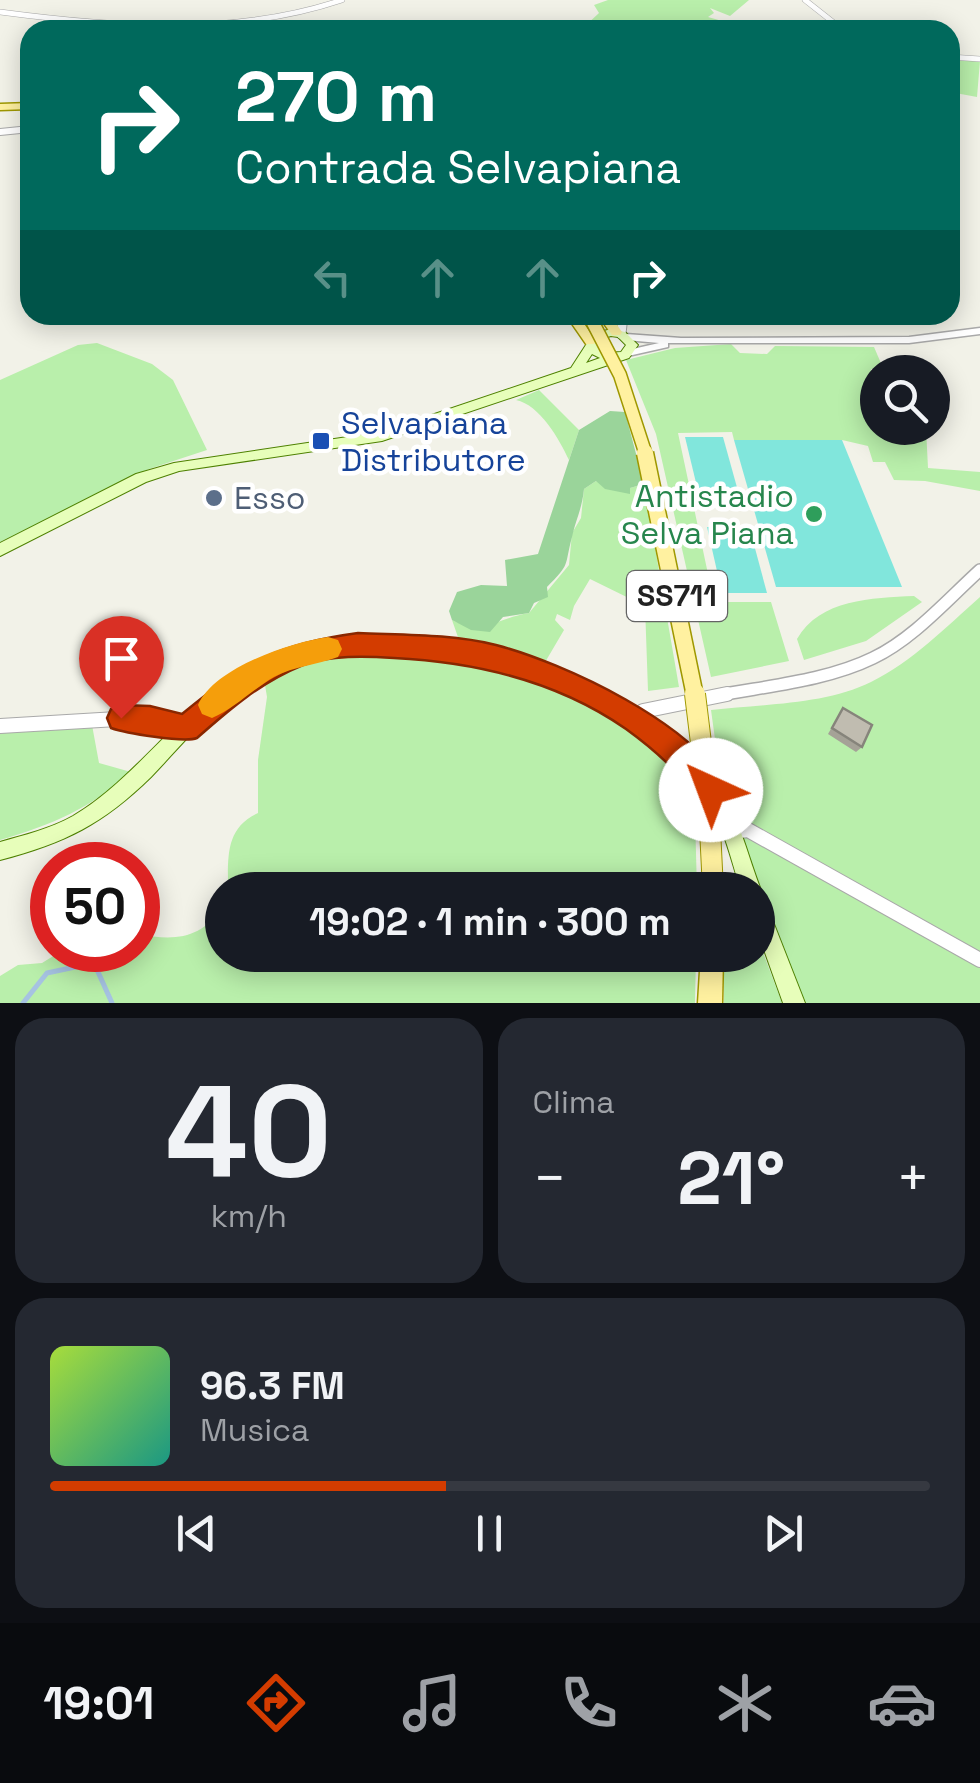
<!DOCTYPE html>
<html lang="it">
<meta charset="utf-8">
<style>
body{margin:0;font-family:"Space Grotesk",sans-serif;background:#242831;color:#f1f3f6;height:100vh;display:flex;flex-direction:column;font-size:38px;white-space:nowrap}
*{box-sizing:border-box;margin:0}
p{font-size:32px;color:#9ea1a6}
.icon{flex:none;width:55px;height:55px;fill:none;stroke:currentColor;stroke-width:2;stroke-linecap:round;stroke-linejoin:round}
.map{position:relative;height:1003px;overflow:hidden}
.details{display:flex;flex-direction:column;gap:15px;padding:15px;background:#0d0f14;flex:1}
.details>*{flex:none}
.guide{position:absolute;left:20px;top:20px;width:940px;height:305px;border-radius:30px;box-shadow:0 5px 25px #0003;background:#00695c;color:#fff;overflow:hidden}
.tools{position:absolute;left:860px;top:355px;display:grid;gap:20px}
.tools a{display:grid;place-items:center;width:90px;height:90px;border-radius:50%;background:#171b24;box-shadow:0 5px 25px #0003;font-size:50px}
.speed{position:absolute;left:30px;top:842px;display:flex;gap:20px;font-size:50px;font-weight:700;text-align:center}
.speed>*{display:grid;place-content:center;width:130px;height:130px;border-radius:50%;background:#171b24;box-shadow:0 5px 25px #0003;line-height:1}
.speed .limit{border:15px solid #d22;background:#fff;color:#111}
.pin{position:absolute;display:grid;place-items:center;width:85px;height:85px;color:#fff;margin:-102px -42px;border-radius:50% 50% 50% 0;rotate:-45deg;box-shadow:0 0 10px #0007}
.pin .icon{rotate:45deg}
.me{position:absolute;width:110px;margin:-55px;rotate:317deg;stroke-linejoin:round;filter:drop-shadow(0 0 8px #0008)}
.turn{display:flex;align-items:center;gap:35px;height:210px;padding:0 50px;font-size:45px}
.turn .icon{width:130px;height:130px;stroke-width:2.5}
.turn b{display:block;font-size:70px;line-height:85px}
.lanes{display:flex;align-items:center;height:95px;padding:0 50px;background:#0003;justify-content:center;gap:50px;direction:ltr}
.lanes .off{opacity:.35}
.big{font-size:75px;font-weight:800;line-height:1.1}
.details .card{flex:1;display:flex;flex-direction:column;justify-content:center;gap:15px;min-width:0;padding:0 35px;border-radius:30px;background:#242831}
.details .dial{align-items:center;gap:0}
.dial b{font-size:130px;line-height:1}
.song{display:flex;align-items:center;gap:30px}
.cover{width:120px;height:120px;border-radius:15px;background:linear-gradient(135deg,hsl(80 70% 55%),hsl(170 70% 35%))}
.played{height:10px;border-radius:5px;background:linear-gradient(90deg,#d33c00 45%,#363941 45%)}
.keys{display:flex;justify-content:space-around;direction:ltr}
.heat{display:flex;justify-content:space-between;align-items:center;font-size:55px;direction:ltr}
.details .tiles{flex:1;display:grid;gap:15px;grid-template-columns:1fr 1fr}
.card:last-child{grid-column:span 2}
.trip{position:absolute;left:205px;top:872px;width:570px;height:100px;border-radius:50px;background:#171b24;box-shadow:0 5px 25px #0003;font-weight:800;line-height:100px;text-align:center}
.menu{display:flex;height:160px;justify-content:space-around;align-items:center;background:#090b0e;color:#9ea1a6}
.menu .icon{width:70px;height:70px}
.menu .selected{color:#d33c00}
.menu b{font-size:45px;color:#f1f3f6}
.map>svg:first-child{display:block}
.grass{fill:#b9efab}
.forest{fill:#9ad49a}
.pitch{fill:#81e6dc}
.lines{fill:none;stroke-linecap:round;stroke-linejoin:round}
.stream{stroke:#a6c3e2;stroke-width:5}
.minor-far4-casing{stroke:#a9a9a9;stroke-width:6}
.minor-far3-casing{stroke:#a9a9a9;stroke-width:8}
.minor-far2-casing{stroke:#a9a9a9;stroke-width:11}
.minor-far1-casing{stroke:#a9a9a9;stroke-width:14}
.minor-casing{stroke:#a9a9a9;stroke-width:16}
.tertiary-casing{stroke:#a9a9a9;stroke-width:3}
.secondary-casing{stroke:#4e8100;stroke-width:2}
.primary-casing{stroke:#9f9800;stroke-width:3}
.minor-far4{stroke:#fff;stroke-width:5}
.minor-far3{stroke:#fff;stroke-width:6}
.minor-far2{stroke:#fff;stroke-width:9}
.minor-far1{stroke:#fff;stroke-width:11}
.minor{stroke:#fff;stroke-width:14}
.tertiary{fill:#fff;fill-rule:evenodd}
.secondary{fill:#e7feba;fill-rule:evenodd}
.primary{fill:#fff1a0;fill-rule:evenodd}
.primary-bridge-far2-casing{stroke:#9f9800;stroke-width:15;stroke-linecap:butt}
.primary-bridge-far1-casing{stroke:#9f9800;stroke-width:19;stroke-linecap:butt}
.primary-bridge-casing{stroke:#9f9800;stroke-width:22;stroke-linecap:butt}
.primary-bridge-far2{stroke:#fff1a0;stroke-width:12}
.primary-bridge-far1{stroke:#fff1a0;stroke-width:16}
.primary-bridge{stroke:#fff1a0;stroke-width:20}
.wall{fill:#a5a297}
.building{fill:#c0bcb0;stroke:#86847b;stroke-width:2.5}
.route{fill:#d33c00;stroke:#892700;stroke-width:2.5}
.slow{fill:#f59e0b}
.transit-dot{fill:#1a4fb4;stroke:#fff;stroke-width:4}
.service-dot{fill:#5c6f8a;stroke:#fff;stroke-width:4}
.leisure-dot{fill:#2e9e5b;stroke:#fff;stroke-width:4}
.labels{text-anchor:middle;stroke-width:9;stroke-linejoin:round;paint-order:stroke}
.shield{fill:#fff;stroke:#646464;stroke-width:2.5}
.shield-label{font-size:30px;font-weight:bold;fill:#222}
.transit-label{font-size:32px;fill:#164399;stroke:#fff;text-anchor:start}
.leisure-label{font-size:32px;fill:#27864d;stroke:#fff;text-anchor:end}
.service-label{font-size:32px;fill:#4e5e75;stroke:#fff;text-anchor:start}
</style>
<div class="map">
<svg width="980" height="1003" viewBox="0 0 980 1003">
<rect width="100%" height="100%" fill="#f2f2e8"/>
<g class="grass">
<polygon points="608,0 749,0 730,16 710,8 714,13 708,17 722,21 712,30 581,30 599,13 594,5"/>
<polygon points="950,58 980,61 977,97 950,92"/>
<polygon points="97,343 152,364 173,380 207,450 149,469 0,542 0,380 78,345"/>
<polygon points="731,344 740,353 767,354 775,346 874,347 883,368 871,369 873,385 877,386 878,428 926,428 928,468 980,472 980,491 925,481 894,480 885,462 873,462 868,446 842,440 734,440 732,432 678,433 714,602 771,602 789,661 711,677 656,434 626,360 675,348"/>
<path d="M539 390 579 430 569 460C559 439 540 405 516 400Z"/>
<path d="M596 481 630 493V488L644 484 679 687 648 691 645 606 590 579 574 606 570 620 557 614 555 620 564 630 544 664 459 640 452 620C484 636 497 618 529 613L569 565 572 533 581 518 584 489Z"/>
<path d="M914 596 922 602 866 641 804 660 797 639C820 599 872 598 914 596Z"/>
<path d="M980 597V1003H805L723 797 711 710C761 704 825 705 871 682 912 662 946 627 980 597Z"/>
<path d="M387 650C475 656 568 680 641 734 660 748 676 765 694 780L697 890H228C228 857 225 828 258 813V760L267 697 264 679 321 657Z"/>
<path d="M92 725 99 763 131 772C91 808 52 825 0 840V733Z"/>
<path d="M222 906V955H696L695 1003H0V976L18 965 42 963 63 950H138V934C173 941 202 940 222 906Z"/>
<polygon points="758,939 782,1003 724,1003 724,955 758,955"/>
</g>
<path class="forest" d="M610 411 625 412 644 484 630 488V494L605 489 596 481 584 489C582 509 576 519 572 537 564 567 571 563 547 587L548 597 534 603 529 613 503 617 490 632 471 630 452 620 449 611 457 592 481 585 507 586 505 560 538 554 579 430Z"/>
<g class="pitch">
<polygon points="685,437 723,437 738,491 698,491"/>
<polygon points="734,440 842,440 902,587 776,587"/>
<polygon points="749,526 767,593 722,593 707,527"/>
</g>
<g class="lines">
<polyline class="stream" points="23,1003 47,973 94,963 112,1003"/>
<defs>
<g id="minor-far4">
<polyline points="805,0 843,30"/>
<path d="M0 12C113 27 232 37 342 0"/>
<polyline points="950,57 980,59"/>
</g>
<polyline id="minor-far3" points="0,132 30,129"/>
<polyline id="minor-far2" points="621,334 623,315"/>
<path id="minor-far1" d="M715 696C766 686 826 681 873 658 913 639 947 600 980 570"/>
<g id="minor">
<polyline points="635,719 643,711 727,694"/>
<polyline points="0,726 117,719 186,728"/>
<polyline points="730,832 748,830 980,960"/>
</g>
<polygon id="tertiary" points="980,328 980,334 909,343 668,343 668,347 628,356 624,355 624,351 659,343 626,340 621,337 626,334 681,338 909,337"/>
<g id="secondary">
<path d="M611 329 625 332 638 345 629 358 382 441 179 471 146 482 0 556V543L136 474 174 463 381 432 571 368 593 334ZM611 336 618 337 626 345 621 352 607 353 597 345 601 339ZM592 354 600 358 586 363Z"/>
<path d="M359 637C382 638 406 636 428 639 523 652 622 687 691 756 701 767 713 777 721 790 740 820 748 857 761 890L758 897V890H741C730 858 723 819 701 792 606 675 388 606 251 684 212 706 182 745 151 777 103 824 65 843 0 860V842C24 835 50 829 73 816 135 779 175 715 236 676 273 652 316 645 359 637Z"/>
<polygon points="758,898 765,901 805,1003 783,1003 758,933"/>
</g>
<g id="primary">
<polygon points="30,103 30,109 0,110 0,104"/>
<polygon points="566,315 578,315 596,341 594,344 586,344"/>
<polygon points="598,315 610,315 622,332 620,335 612,335"/>
<polygon points="701,955 723,955 722,1003 698,1003"/>
</g>
</defs>
<use href="#minor-far4" class="minor-far4-casing"/>
<use href="#minor-far3" class="minor-far3-casing"/>
<use href="#minor-far2" class="minor-far2-casing"/>
<use href="#minor-far1" class="minor-far1-casing"/>
<use href="#minor" class="minor-casing"/>
<use href="#tertiary" class="tertiary-casing"/>
<use href="#secondary" class="secondary-casing"/>
<use href="#primary" class="primary-casing"/>
<use href="#minor-far4" class="minor-far4"/>
<use href="#minor-far3" class="minor-far3"/>
<use href="#minor-far2" class="minor-far2"/>
<use href="#minor-far1" class="minor-far1"/>
<use href="#minor" class="minor"/>
<use href="#tertiary" class="tertiary"/>
<use href="#secondary" class="secondary"/>
<use href="#primary" class="primary"/>
<defs>
<polyline id="primary-bridge-far2" points="589,315 620,375 646,455"/>
<polyline id="primary-bridge-far1" points="645,453 695,696"/>
<polyline id="primary-bridge" points="695,694 709,808 713,890"/>
</defs>
<use href="#primary-bridge-far2" class="primary-bridge-far2-casing"/>
<use href="#primary-bridge-far1" class="primary-bridge-far1-casing"/>
<use href="#primary-bridge" class="primary-bridge-casing"/>
<use href="#primary-bridge-far2" class="primary-bridge-far2"/>
<use href="#primary-bridge-far1" class="primary-bridge-far1"/>
<use href="#primary-bridge" class="primary-bridge"/>
</g>
<polygon class="wall" points="843,708 862,747 856,752 828,734"/>
<polygon class="building" points="843,708 872,725 862,747 832,728"/>
<path class="route" d="M358 633C404 635 452 634 496 645 562 662 699 725 726 790L722 800 711 804C696 798 690 785 678 774 663 758 644 742 626 729 557 681 476 662 394 658 365 656 331 655 303 665 261 682 231 708 197 738 184 743 125 733 111 728L107 718 111 709 121 705 150 706 182 714C245 662 276 644 358 633Z"/>
<path class="slow" d="M328 637 338 640 342 649 338 657C316 665 295 666 274 677 253 689 234 709 212 718L202 714 198 705C214 668 291 642 328 637Z"/>
<rect class="transit-dot" x="311" y="431" width="20" height="20" rx="5"/>
<circle class="service-dot" cx="214" cy="498" r="10"/>
<circle class="leisure-dot" cx="814" cy="514" r="10"/>
<g class="labels">
<rect class="shield" x="627" y="571" width="100" height="50" rx="8"/>
<g class="shield-label">
<text x="677" y="606">SS711</text>
</g>
<g class="transit-label">
<text x="341" y="434">Selvapiana<tspan x="341" dy="37">Distributore</tspan></text>
</g>
<g class="leisure-label">
<text x="794" y="507">Antistadio<tspan x="794" dy="37">Selva Piana</tspan></text>
</g>
<g class="service-label">
<text x="234" y="509">Esso</text>
</g>
</g>
</svg>
<div class="tools">
<a><svg class="icon" aria-label="search" viewBox="0 0 24 24"><circle cx="10" cy="10" r="6"/><path d="M15 15l6 6"/></svg></a>
</div>
<div class="speed"><div class="limit">50</div></div>
<div class="pin" style="left:121px;top:718px;background:#d93025"><svg class="icon" aria-label="arrive" viewBox="0 0 24 24"><path d="M6 21V4h12l-3 4 3 4H6"/></svg></div>
<svg class="me" style="left:711px;top:790px" viewBox="-20 -20 40 40"><circle r="19" fill="#fff"/><path d="M0-13L10 11 0 6-10 11z" fill="#d33c00"/></svg>
<div class="trip">19:02 · 1 min · 300 m</div>
<div class="guide">
<div class="turn"><svg class="icon" aria-label="right" viewBox="0 0 24 24"><path d="M7 20v-9h11M14 6l5 5-5 5"/></svg><div><b>270 m</b>Contrada Selvapiana</div></div>
<div class="lanes"><svg class="icon off" aria-label="left" viewBox="0 0 24 24"><path d="M17 20v-9H6M10 6l-5 5 5 5"/></svg><svg class="icon off" aria-label="ahead" viewBox="0 0 24 24"><path d="M12 20V5M6 11l6-6 6 6"/></svg><svg class="icon off" aria-label="ahead" viewBox="0 0 24 24"><path d="M12 20V5M6 11l6-6 6 6"/></svg><svg class="icon" aria-label="right" viewBox="0 0 24 24"><path d="M7 20v-9h11M14 6l5 5-5 5"/></svg></div>
</div>
</div>
<section class="details">
<div class="tiles">
<div class="card dial"><b>40</b><p>km/h</p></div>
<div class="card"><p>Clima</p>
<div class="heat"><a>−</a><b class="big">21°</b><a>+</a></div>
</div>
<div class="card">
<div class="song"><i class="cover"></i><div><b>96.3 FM</b><p>Musica</p></div></div>
<div class="played"></div>
<div class="keys"><svg class="icon" aria-label="previous" viewBox="0 0 24 24"><path d="M18 5L8 12l10 7zM5 5v14"/></svg><svg class="icon" aria-label="pause" viewBox="0 0 24 24"><path d="M8 5v14M16 5v14"/></svg><svg class="icon" aria-label="next" viewBox="0 0 24 24"><path d="M6 5l10 7-10 7zM19 5v14"/></svg></div>
</div>
</div>
</section>
<nav class="menu">
<b>19:01</b>
<svg class="icon selected" aria-label="directions" viewBox="0 0 24 24"><path d="M12 3l9 9-9 9-9-9zM9 14v-3h6M13 9l2 2-2 2"/></svg>
<svg class="icon" aria-label="music" viewBox="0 0 24 24"><path d="M9 18V5l10-2v13"/><circle cx="6" cy="18" r="3"/><circle cx="16" cy="16" r="3"/></svg>
<svg class="icon" aria-label="phone" viewBox="0 0 24 24"><path d="M5 4h4l2 5-3 2q2 4 5 5l2-3 5 2v4C11 20 4 13 5 4z"/></svg>
<svg class="icon" aria-label="climate" viewBox="0 0 24 24"><path d="M12 3v18M4 7l16 10M4 17L20 7"/></svg>
<svg class="icon" aria-label="car" viewBox="0 0 24 24"><path d="M5 17H2v-5l4-1 3-4h7l3 4 3 1v5h-3M9 17h6M6 11h13"/><circle cx="7" cy="17" r="2"/><circle cx="17" cy="17" r="2"/></svg>
</nav>
